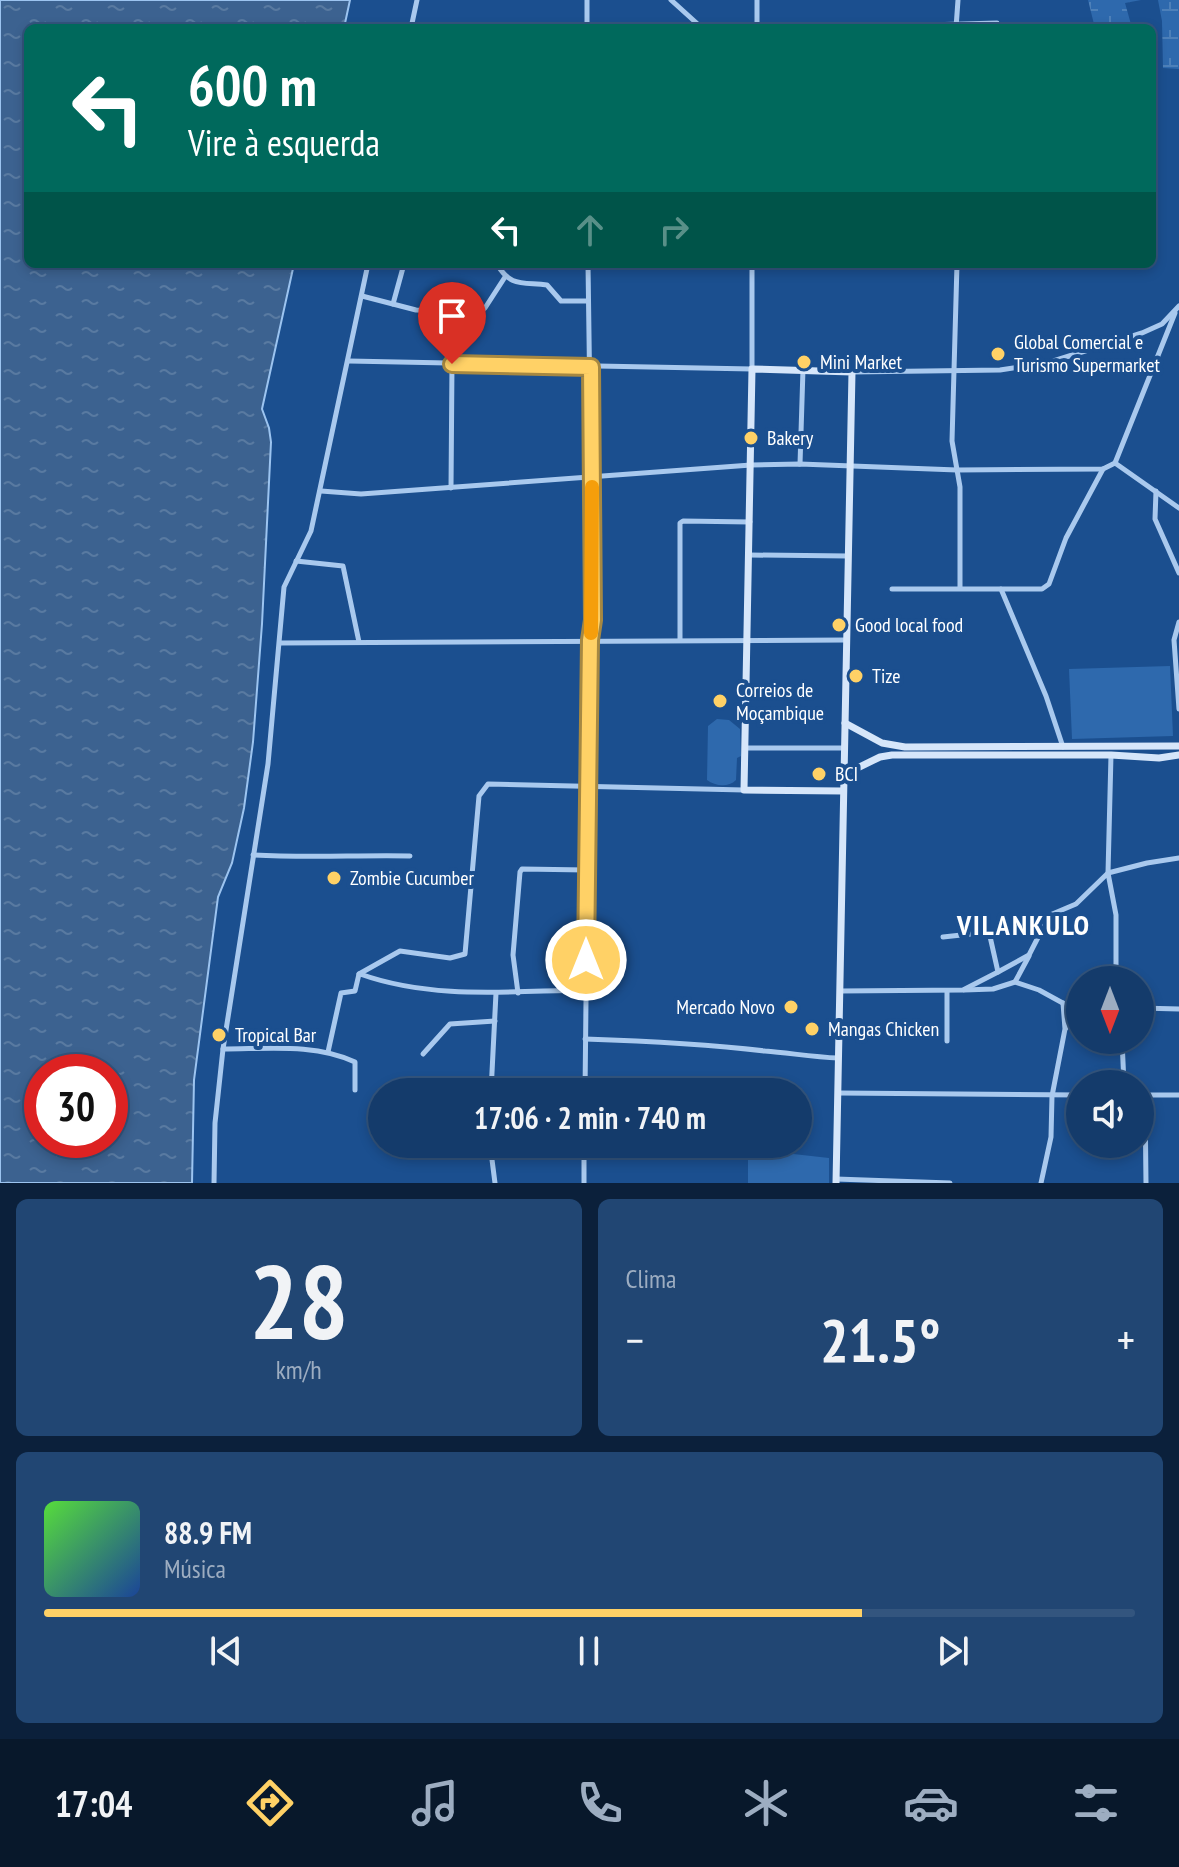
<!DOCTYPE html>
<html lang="pt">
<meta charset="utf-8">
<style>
body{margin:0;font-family:"PT Sans Narrow",sans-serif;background:#214673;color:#f1f3f6;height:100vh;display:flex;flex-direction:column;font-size:30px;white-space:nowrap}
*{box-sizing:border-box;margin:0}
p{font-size:26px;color:#9dadc1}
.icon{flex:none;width:44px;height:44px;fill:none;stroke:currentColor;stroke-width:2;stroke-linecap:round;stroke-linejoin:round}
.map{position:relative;height:1183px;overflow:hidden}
.panel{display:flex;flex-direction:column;gap:16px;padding:16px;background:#0b203b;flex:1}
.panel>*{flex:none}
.top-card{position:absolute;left:24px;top:24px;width:1132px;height:244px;border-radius:12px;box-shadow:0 4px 12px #0003,0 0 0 2px #33557e;background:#00695c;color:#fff;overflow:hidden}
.needle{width:52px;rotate:180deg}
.controls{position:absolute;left:1066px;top:966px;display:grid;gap:16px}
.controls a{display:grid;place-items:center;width:88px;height:88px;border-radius:50%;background:#143b6b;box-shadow:0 4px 12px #0003,0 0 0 2px #33557e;font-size:40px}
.speed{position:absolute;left:24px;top:1054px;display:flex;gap:16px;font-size:40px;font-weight:700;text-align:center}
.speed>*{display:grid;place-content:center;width:104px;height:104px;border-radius:50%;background:#143b6b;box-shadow:0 4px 12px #0003,0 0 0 2px #33557e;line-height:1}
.speed .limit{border:12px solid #d22;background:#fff;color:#111}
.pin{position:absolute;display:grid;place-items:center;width:68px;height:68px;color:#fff;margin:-82px -34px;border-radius:50% 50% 50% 0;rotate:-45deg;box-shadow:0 0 8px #0007}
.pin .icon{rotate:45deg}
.me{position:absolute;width:88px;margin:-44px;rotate:0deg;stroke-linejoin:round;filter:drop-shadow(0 0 6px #0008)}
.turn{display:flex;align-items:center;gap:28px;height:168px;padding:0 32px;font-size:36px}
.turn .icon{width:104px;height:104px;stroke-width:2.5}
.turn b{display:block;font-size:56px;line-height:68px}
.lanes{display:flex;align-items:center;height:76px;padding:0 32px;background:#0003;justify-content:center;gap:40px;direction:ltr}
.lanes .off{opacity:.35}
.big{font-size:60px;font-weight:800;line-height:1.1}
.panel .card{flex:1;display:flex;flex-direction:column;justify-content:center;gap:12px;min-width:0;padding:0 28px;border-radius:12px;background:#214673}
.panel .dial{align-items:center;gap:0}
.dial b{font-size:104px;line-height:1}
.song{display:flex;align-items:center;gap:24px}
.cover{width:96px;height:96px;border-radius:12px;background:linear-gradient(135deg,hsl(110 70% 55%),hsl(220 70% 35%))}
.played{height:8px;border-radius:4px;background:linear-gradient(90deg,#ffd166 75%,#33557e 75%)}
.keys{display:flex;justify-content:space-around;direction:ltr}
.heat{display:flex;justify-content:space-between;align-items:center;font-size:44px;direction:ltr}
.panel .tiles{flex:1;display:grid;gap:16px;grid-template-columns:1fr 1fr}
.card:last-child{grid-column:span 2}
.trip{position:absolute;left:368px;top:1078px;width:444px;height:80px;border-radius:40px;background:#143b6b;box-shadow:0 4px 12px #0003,0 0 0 2px #33557e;font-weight:800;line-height:80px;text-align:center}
.menu{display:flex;height:128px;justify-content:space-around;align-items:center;background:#08182b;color:#9dadc1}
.menu .icon{width:56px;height:56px}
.menu .current{color:#ffd166}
.menu b{font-size:36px;color:#f1f3f6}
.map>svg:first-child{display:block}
.wetland{fill:url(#wetland-marsh)}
.park{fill:#2e69ad}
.water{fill:url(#water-ripples);stroke:#9cc4f0;stroke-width:2;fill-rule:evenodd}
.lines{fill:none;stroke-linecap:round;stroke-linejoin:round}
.street{stroke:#a9c9ee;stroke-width:5}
.secondary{stroke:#d6e6fa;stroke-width:7}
.route-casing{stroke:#a68842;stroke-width:20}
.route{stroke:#ffd166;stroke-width:14}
.slow{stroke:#f59e0b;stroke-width:14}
.poi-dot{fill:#ffd166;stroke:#1b4f8f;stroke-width:3}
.labels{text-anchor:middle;stroke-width:8;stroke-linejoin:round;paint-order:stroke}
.poi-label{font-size:20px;fill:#fff;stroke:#1b4f8f;text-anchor:start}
.district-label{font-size:28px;font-weight:bold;letter-spacing:2px;fill:#fff;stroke:#1b4f8f}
</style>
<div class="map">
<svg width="1179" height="1183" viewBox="0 0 1179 1183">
<defs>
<pattern id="wetland-marsh" width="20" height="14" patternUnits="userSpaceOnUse" patternTransform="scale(2)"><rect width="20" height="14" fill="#2e69ad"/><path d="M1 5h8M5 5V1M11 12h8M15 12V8" fill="none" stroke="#4d80b9"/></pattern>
<pattern id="water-ripples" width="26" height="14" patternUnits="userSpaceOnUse" patternTransform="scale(2)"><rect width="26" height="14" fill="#3c6290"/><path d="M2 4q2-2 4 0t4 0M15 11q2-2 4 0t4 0" fill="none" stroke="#597aa1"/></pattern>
</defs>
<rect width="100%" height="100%" fill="#1b4f8f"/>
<g class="wetland">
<polygon points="1088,0 1141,0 1125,3 1132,28 1095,28"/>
<polygon points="1158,0 1179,0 1179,69 1163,68 1162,21"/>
</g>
<g class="park">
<polygon points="1170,666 1173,736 1072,739 1069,669"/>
<path d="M717 719 729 720 740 729 741 756 737 758 736 780C728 788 715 786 707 780L708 726Z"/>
<polygon points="748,1149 829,1158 829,1183 748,1183"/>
</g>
<path class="water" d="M0 0H350L344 28H28V264H294L262 409 269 428 271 442 262 624 253 742 244 808 232 863 218 897 194 1080 192 1183H0ZM42 1072H110V1140H42Z"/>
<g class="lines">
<g class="street">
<polyline points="587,0 587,28"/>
<polyline points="671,0 702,28"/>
<polyline points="411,28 417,0"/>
<polyline points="757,28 757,0"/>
<polyline points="823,28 997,23"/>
<polyline points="956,28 958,0"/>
<path d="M497 264C510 287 522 282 547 285L561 301H588"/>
<polyline points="957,264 952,441 960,487 960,588"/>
<polyline points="362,296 416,310 442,311 457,318 470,319 485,308 505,277"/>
<polyline points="393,304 404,264"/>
<polyline points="349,361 752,369 752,264"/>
<polyline points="852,372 1000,370 1047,363 1142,333 1162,324 1179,306"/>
<polyline points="1115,463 1179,508"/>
<polyline points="800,464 803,369"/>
<polyline points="451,488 452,364"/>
<polyline points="321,491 361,494 751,465 800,464 957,470 1103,469 1115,463 1175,313"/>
<polyline points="1156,491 1155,519 1179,573"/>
<polyline points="750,555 848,556"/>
<polyline points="296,561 343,566 359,642"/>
<polyline points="892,589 1001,589 1046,696 1063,747"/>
<polyline points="1001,589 1042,589 1049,584 1066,538 1103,469"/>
<polyline points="1179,622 1174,640 1179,709"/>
<polyline points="680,640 680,523 683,521 750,522"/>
<polyline points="280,643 846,640"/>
<polyline points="746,748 843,748"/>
<polyline points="1111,755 1108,873 1147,863 1179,858"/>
<path d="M253 855C306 858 357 855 410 856"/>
<polyline points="943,937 989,932"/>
<polyline points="998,972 1029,955 1049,916"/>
<polyline points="359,974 400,951 450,958 465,954 479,796 488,784 744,790"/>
<path d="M360 974C433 1000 510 991 586 990"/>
<polyline points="1015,982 1029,956"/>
<polyline points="964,990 993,989 1015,982 1039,990 1070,1007 1080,1009"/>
<polyline points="840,991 963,990 998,972 989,932 1050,915 1076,904 1108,873 1116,915 1116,980"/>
<polyline points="947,991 947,1041"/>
<polyline points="518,993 513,955 520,872 522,869 586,870"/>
<polyline points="1140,1008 1179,1009"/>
<polyline points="1066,1028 1076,1009"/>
<path d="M585 1039C645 1041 705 1044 765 1051 790 1053 813 1057 838 1058"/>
<polyline points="1122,1040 1124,1084"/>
<path d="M223 1049C267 1049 315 1043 355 1062V1090"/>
<polyline points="328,1052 341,993 355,991 359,974"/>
<polyline points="423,1054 450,1024 495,1021"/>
<polyline points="491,1092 496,993"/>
<polyline points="585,1092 590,640 593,620 588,264"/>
<polyline points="839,1093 1080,1095"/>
<polyline points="1140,1095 1179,1095"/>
<polyline points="1145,1095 1146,1183"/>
<polyline points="490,1144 495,1183"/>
<polyline points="836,1179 950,1183"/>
<polyline points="214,1183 215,1123 223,1049 268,764 284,587 311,531 368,264"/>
<polyline points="584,1183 584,1144"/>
<polyline points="1041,1183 1051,1137 1052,1096 1065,1029 1063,1003"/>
</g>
<g class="secondary">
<polyline points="845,723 882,743 905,747 1179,746"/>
<polyline points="843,775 880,757 892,755 1111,755 1159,758 1179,755"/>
<polyline points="836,1183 852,372 752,369 744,790 843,791"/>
</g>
</g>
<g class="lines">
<defs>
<polyline id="route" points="452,364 591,367 593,620 590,640 586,960"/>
</defs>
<use href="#route" class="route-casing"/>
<use href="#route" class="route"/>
<polyline class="slow" points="591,633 592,487"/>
</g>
<g class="poi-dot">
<circle cx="998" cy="354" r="8"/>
<circle cx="804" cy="362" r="8"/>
<circle cx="751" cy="438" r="8"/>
<circle cx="839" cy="625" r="8"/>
<circle cx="856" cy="676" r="8"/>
<circle cx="720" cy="701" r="8"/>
<circle cx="819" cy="774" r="8"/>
<circle cx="334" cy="878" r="8"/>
<circle cx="791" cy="1007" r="8"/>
<circle cx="812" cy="1029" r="8"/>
<circle cx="219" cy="1035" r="8"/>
</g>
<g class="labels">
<g class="poi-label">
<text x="1014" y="349">Global Comercial e<tspan x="1014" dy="23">Turismo Supermarket</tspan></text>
<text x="820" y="369">Mini Market</text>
<text x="767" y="445">Bakery</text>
<text x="855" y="632">Good local food</text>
<text x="872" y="683">Tize</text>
<text x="736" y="697">Correios de<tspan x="736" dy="23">Moçambique</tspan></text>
<text x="835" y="781">BCI</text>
<text x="350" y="885">Zombie Cucumber</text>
<text x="775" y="1014" text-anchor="end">Mercado Novo</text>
<text x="828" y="1036">Mangas Chicken</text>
<text x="235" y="1042">Tropical Bar</text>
</g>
<g class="district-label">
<text x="1024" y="935">VILANKULO</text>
</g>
</g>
</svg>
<div class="controls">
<a><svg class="needle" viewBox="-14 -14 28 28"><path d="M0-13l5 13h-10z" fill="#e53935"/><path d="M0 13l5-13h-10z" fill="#9dadc1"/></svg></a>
<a><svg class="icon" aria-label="sound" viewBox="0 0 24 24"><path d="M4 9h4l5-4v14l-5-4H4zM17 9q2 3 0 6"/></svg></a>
</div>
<div class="speed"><div class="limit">30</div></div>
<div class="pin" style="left:452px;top:364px;background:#d93025"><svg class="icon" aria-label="arrive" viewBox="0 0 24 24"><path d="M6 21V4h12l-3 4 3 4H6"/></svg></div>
<svg class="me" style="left:586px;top:960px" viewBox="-20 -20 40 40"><circle r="17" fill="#ffd166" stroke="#fff" stroke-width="3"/><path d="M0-11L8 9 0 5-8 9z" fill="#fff"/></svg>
<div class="trip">17:06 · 2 min · 740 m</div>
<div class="top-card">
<div class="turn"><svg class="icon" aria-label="left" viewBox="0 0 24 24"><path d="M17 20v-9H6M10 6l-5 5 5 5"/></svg><div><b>600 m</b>Vire à esquerda</div></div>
<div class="lanes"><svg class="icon" aria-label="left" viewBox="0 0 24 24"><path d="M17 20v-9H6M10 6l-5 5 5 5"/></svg><svg class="icon off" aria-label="ahead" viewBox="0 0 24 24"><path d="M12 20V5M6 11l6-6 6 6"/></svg><svg class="icon off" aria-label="right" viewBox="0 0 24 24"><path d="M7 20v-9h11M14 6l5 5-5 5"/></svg></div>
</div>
</div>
<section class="panel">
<div class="tiles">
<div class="card dial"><b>28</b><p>km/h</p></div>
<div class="card"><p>Clima</p>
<div class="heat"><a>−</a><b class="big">21.5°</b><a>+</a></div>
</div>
<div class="card">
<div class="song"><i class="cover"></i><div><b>88.9 FM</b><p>Música</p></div></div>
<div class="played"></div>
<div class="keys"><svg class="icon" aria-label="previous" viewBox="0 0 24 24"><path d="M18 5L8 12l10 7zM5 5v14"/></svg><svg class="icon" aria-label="pause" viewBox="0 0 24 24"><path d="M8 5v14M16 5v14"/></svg><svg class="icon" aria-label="next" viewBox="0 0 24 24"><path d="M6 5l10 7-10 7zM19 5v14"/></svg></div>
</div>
</div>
</section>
<nav class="menu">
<b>17:04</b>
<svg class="icon current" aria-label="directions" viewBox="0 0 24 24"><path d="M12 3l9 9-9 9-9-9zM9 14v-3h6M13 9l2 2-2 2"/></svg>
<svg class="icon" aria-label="music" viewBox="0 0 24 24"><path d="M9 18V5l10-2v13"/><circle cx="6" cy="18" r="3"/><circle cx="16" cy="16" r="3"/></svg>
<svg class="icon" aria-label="phone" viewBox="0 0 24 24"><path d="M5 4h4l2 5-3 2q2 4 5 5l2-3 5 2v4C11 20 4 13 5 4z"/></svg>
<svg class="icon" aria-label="climate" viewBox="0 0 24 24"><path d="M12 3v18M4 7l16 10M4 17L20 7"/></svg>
<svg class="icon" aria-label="car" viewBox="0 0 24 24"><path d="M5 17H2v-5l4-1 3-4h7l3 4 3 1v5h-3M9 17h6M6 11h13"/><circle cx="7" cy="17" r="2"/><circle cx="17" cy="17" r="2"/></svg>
<svg class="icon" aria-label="filters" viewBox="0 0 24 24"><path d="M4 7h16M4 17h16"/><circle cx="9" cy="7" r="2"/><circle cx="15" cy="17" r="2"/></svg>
</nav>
